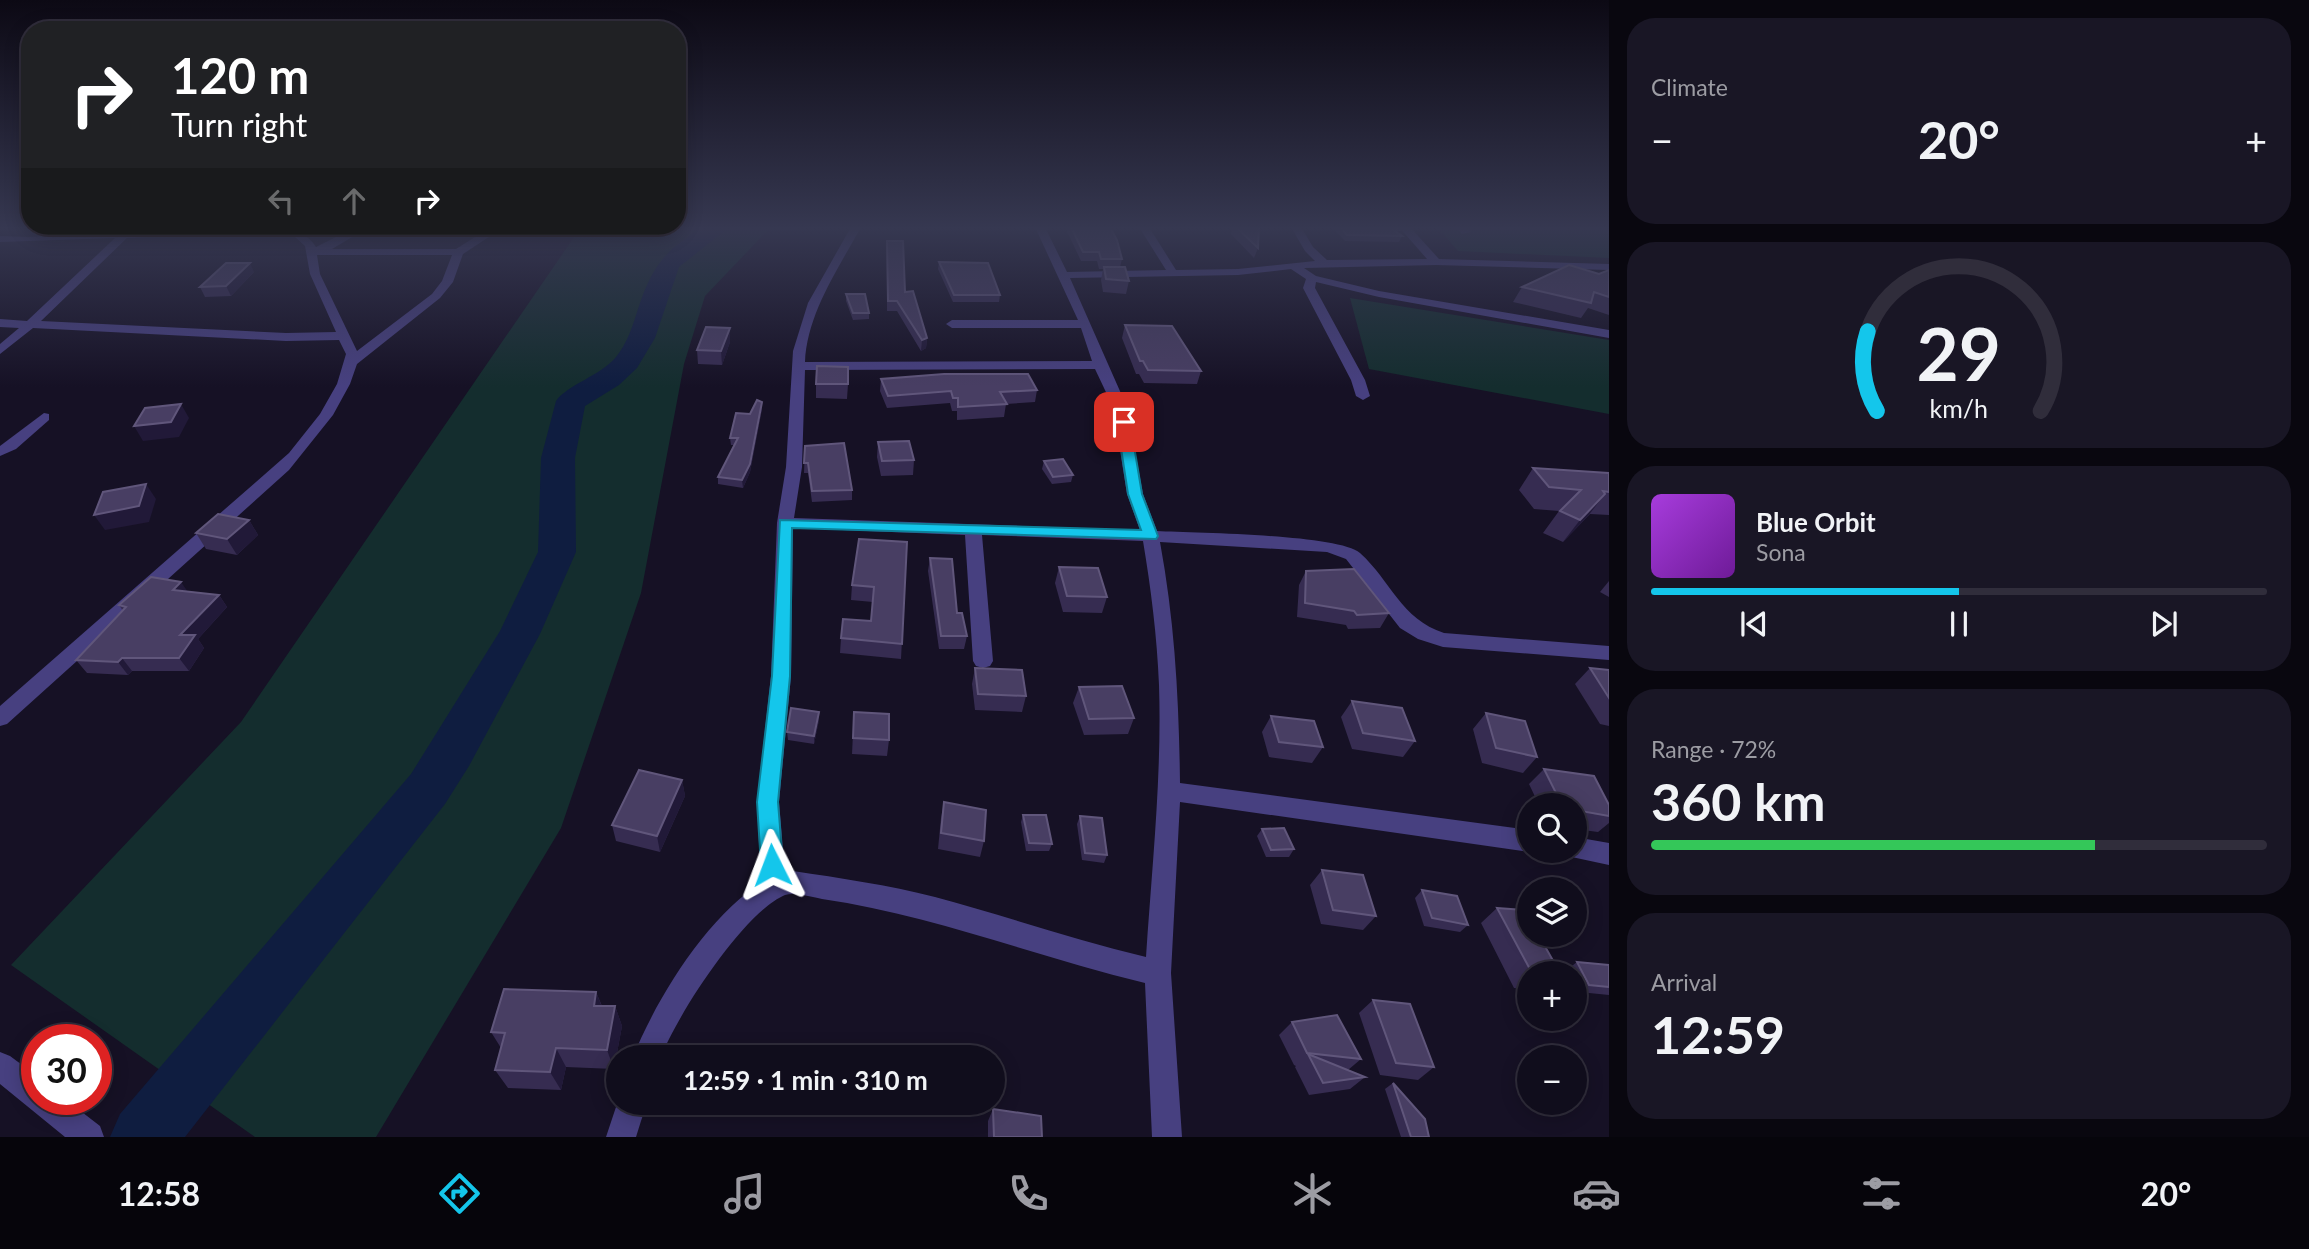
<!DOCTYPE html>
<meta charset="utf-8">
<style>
body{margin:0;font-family:Lato,sans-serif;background:#191625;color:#f1f3f6;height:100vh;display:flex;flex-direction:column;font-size:26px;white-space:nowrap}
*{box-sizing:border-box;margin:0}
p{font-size:23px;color:#9c9ca3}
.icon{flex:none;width:38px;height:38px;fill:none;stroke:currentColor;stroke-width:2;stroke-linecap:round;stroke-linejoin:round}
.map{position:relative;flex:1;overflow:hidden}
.panel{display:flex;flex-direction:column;gap:18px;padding:18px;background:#09070f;width:700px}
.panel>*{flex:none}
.guide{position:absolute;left:21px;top:21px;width:665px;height:214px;border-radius:28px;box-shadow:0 4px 18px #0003,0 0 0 2px #302d3b;background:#202124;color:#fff;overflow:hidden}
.controls{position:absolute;left:1517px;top:793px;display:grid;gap:14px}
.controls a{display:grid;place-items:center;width:70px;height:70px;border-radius:50%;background:#100d1c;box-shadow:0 4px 18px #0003,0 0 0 2px #302d3b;font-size:35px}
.speed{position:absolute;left:21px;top:1024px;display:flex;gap:14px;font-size:35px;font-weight:700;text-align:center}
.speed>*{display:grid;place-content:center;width:91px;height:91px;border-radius:50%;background:#100d1c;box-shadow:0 4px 18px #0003,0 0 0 2px #302d3b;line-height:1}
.speed .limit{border:10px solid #d22;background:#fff;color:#111}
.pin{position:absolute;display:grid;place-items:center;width:60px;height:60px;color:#fff;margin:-30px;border-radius:14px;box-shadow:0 4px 10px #0006}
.me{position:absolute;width:77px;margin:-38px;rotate:357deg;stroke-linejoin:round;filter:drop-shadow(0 0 5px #0008)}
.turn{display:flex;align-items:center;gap:24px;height:147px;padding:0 35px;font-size:32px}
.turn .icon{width:91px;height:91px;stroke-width:2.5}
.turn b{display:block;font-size:49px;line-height:60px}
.lanes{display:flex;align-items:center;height:66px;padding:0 35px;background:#0003;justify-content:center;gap:35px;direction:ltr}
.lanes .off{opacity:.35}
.big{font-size:52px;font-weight:700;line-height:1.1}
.panel .card{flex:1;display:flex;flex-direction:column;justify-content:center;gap:10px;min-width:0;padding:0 24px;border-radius:28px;background:#191625}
.panel .dial{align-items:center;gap:0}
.dial svg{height:182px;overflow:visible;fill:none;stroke:#302d3b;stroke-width:7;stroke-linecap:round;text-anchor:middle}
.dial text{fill:#f1f3f6;stroke:none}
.song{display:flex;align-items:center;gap:21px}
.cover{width:84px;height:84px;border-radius:10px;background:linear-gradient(135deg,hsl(280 70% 55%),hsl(280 70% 35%))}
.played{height:7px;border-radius:4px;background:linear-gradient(90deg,#14c6eb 50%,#302d3b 50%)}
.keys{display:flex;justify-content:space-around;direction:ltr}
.heat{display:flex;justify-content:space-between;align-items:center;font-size:38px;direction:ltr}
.charge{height:10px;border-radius:5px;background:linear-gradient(90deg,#34c759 72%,#302d3b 0)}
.trip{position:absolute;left:606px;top:1045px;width:399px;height:70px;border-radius:35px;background:#100d1c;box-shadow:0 4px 18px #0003,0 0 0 2px #302d3b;font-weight:700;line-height:70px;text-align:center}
.menu{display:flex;height:112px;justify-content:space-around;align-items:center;background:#06050b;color:#9c9ca3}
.menu .icon{width:49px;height:49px}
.menu .current{color:#14c6eb}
.menu b{font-size:32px;color:#f1f3f6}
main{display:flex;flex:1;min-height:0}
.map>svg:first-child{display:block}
.green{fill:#142d2e}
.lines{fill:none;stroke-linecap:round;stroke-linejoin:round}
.river{fill:#0f1d40;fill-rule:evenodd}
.minor{fill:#474080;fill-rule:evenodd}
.wall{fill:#362c51}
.shaded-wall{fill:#211938}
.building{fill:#483e63;stroke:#60567b;stroke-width:2}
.route{fill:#14c6eb;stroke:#0d8199;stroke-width:2}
</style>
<main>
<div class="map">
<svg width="1609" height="1137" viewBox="0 0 1609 1137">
<rect width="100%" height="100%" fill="#161125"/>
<g class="green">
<polygon points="581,227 801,227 798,231 769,229 705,296 684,364 641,593 561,828 376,1137 255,1137 11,965 241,722"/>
<polygon points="1437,227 1609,227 1609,258 1458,251"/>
<polygon points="1350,298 1609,340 1609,414 1369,369"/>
</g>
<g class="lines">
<path class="river" d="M703 227H729L679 267 655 338 637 368 619 385 585 406 575 458 576 552 540 634 469 766 445 804 185 1137H110L120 1114 411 774 500 631 538 552 541 458 556 401C567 385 600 376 616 357 627 344 633 325 638 309 652 266 665 250 703 227Z"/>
<g class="minor">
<path d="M208 227C237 227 301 218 316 247L356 227H369L332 249H456L491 227H504L463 254 453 282 440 298 357 364 350 384 333 415 289 470 7 724 0 726V706L289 453 320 414 337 384 346 354 339 340 286 341 33 328 0 354V344L19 328 0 327V319L27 321 115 238 0 242V236L29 237ZM253 231 286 234 295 237 305 246 310 274 336 332 286 333 41 321 127 238ZM317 255H452L442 281 432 294 357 351 320 274Z"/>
<path d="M851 227H861C838 269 807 314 805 362L1092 361 1081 328H952L946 324 952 320H1078L1035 227H1045L1067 272 1166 270 1139 227H1149L1176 270 1238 269 1315 261 1305 251 1291 227H1301L1313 247 1327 260 1427 259 1399 227H1410L1439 259 1609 264V270L1436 265 1304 268 1316 276 1379 291 1609 330V338L1379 297 1316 282 1315 288 1365 380 1370 396 1363 400 1356 396 1351 380 1303 288 1306 279 1291 269 1238 275 1070 278 1127 407 1143 494 1157 531C1194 533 1338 534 1360 553 1391 581 1401 619 1444 633L1609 646V660L1443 647 1418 639 1400 628 1346 559 1327 552 1160 542C1175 623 1179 701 1180 783L1530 830V850H1533L1530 852 1180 802 1171 973 1182 1137H1152L1145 983C1036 957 933 915 822 899 812 897 795 892 785 895 744 912 677 1015 661 1057H633C657 997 711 910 768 879L760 865 757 802 771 676 777 523 786 467 793 351 808 303ZM1095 369 1113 407 1127 494 1140 530 794 518 802 467 805 370ZM793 528 965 535 973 661 976 666 983 668 990 666 993 661 982 535 1143 541C1151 589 1157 636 1159 685 1162 775 1152 866 1146 957 1075 940 1006 916 935 897 888 885 840 878 793 871L784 861 779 802 791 676Z"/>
<polygon points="1456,227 1467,227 1471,232 1462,234"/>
<polygon points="44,413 49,414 49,420 16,449 0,456 0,446"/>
<polygon points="1575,837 1609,843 1609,865 1567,856 1564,850 1575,850"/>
<polygon points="0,1052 10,1056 37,1076 37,1099 65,1099 100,1126 104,1137 65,1137 0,1084"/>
<polygon points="618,1101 647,1102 636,1137 606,1137"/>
</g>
</g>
<g class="wall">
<polygon points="1065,227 1110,227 1122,259 1120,267 1129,281 1126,294 1103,292 1101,280 1103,269 1099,269 1097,261 1081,261"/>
<polygon points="1232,227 1259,227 1258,248 1254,258 1231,234"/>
<polygon points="1332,227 1396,227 1399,230 1397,233 1402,236 1399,242 1345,241"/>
<polygon points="887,241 905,292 927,338 926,348 921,351 897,311 887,311"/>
<polygon points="939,262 1000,295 999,302 953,302 938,269"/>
<polygon points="1609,270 1609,315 1588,308 1581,318 1513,302 1522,287 1599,274"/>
<polygon points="254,272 231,296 205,297 200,287"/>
<polygon points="846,294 869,313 869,319 853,320 846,301"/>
<polygon points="1125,325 1201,371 1197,384 1144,383 1139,374 1136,374 1122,338"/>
<polygon points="730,342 722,365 698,364 697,350"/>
<polygon points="881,379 1037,390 1035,402 1006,404 1004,417 957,420 957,411 952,411 950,403 887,408 880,391"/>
<polygon points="816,384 848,384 847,399 816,398"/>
<polygon points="762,402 762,409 750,472 743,488 718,484 718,477 734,445 731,445 730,438"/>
<polygon points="878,442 914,460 913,475 881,476 877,457"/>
<polygon points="805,446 852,490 852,500 812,502 808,473 804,473"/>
<polygon points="1044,461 1073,475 1071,482 1052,484 1042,469"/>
<polygon points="1533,468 1609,473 1609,515 1590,514 1563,542 1543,533 1559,511 1534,509 1519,490"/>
<polygon points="249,520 258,535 237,555 206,549 196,533"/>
<polygon points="907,542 901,659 840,653 841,638 871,621 873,602 851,600 852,585"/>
<polygon points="930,558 957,613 967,636 964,649 939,649 928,571"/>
<polygon points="1059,567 1107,597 1102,613 1063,612 1055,583"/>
<polygon points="1306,571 1389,613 1380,628 1348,629 1346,625 1297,617 1299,585"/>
<polygon points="1609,581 1609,597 1600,592"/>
<polygon points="187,591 219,595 227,607 198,639 204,648 189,671 132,671 128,675 87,673 76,660 123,611 119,605"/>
<polygon points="975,668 1026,696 1022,712 975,710 972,684"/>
<polygon points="1590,668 1609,670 1609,726 1600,724 1575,684"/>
<polygon points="1079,687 1134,718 1128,734 1084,735 1073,703"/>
<polygon points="1352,701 1415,741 1403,757 1352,749 1341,717"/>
<polygon points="819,712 819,720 814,744 788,740 787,732"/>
<polygon points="854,712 889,740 887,756 852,754"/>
<polygon points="1486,713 1537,757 1523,773 1482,763 1473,729"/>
<polygon points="1271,716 1323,747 1312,763 1269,757 1262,732"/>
<polygon points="1544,769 1609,805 1609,823 1598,832 1575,829 1575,805 1539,805 1529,784"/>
<polygon points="682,780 685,796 660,852 616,841 612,825"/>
<polygon points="944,802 984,841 980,857 938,849 941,818"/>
<polygon points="1023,815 1052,844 1049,851 1026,851 1021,822"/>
<polygon points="1080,816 1107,855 1104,863 1082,860 1077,824"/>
<polygon points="1262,829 1294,849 1289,857 1266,857 1257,836"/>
<polygon points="1322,870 1376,916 1363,930 1321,924 1310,885"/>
<polygon points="1422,890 1468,925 1460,932 1424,926 1415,898"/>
<polygon points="1497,908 1560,973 1530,973 1530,989 1514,988 1481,923"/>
<polygon points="1577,962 1609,965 1609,995 1579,992 1575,983 1575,973 1570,973 1568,969"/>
<polygon points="596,992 602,1006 615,1006 622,1026 614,1069 566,1067 561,1090 508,1088 495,1070 501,1048 491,1032"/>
<polygon points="1373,1000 1434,1067 1418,1080 1380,1075 1359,1013"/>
<polygon points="1292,1022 1361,1059 1348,1070 1365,1077 1350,1089 1309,1095 1295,1067 1296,1066 1294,1065 1279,1035"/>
<polygon points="1393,1083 1429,1137 1401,1137 1385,1089"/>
<polygon points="925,1102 970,1102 970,1111 968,1117 925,1112"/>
<polygon points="993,1109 1042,1137 988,1137 988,1121"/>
</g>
<g class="shaded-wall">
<polygon points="250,263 254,272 231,296 226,286"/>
<polygon points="730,328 730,342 722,365 721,351"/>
<polygon points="927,338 926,348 921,351 922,340"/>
<polygon points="762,402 762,409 750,472 743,488 742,480"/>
<polygon points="181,404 189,418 179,437 143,441 134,426"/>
<polygon points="146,484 156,499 149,522 105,530 94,515"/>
<polygon points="1605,494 1588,516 1563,542 1580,520"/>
<polygon points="249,520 258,535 237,555 227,539"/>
<polygon points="181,582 190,595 173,590"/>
<polygon points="219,595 227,607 198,639 204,648 189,671 179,658 180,635"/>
<polygon points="122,658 132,671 128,675 118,662"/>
<polygon points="819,712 819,720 814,744 814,736"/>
<polygon points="682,780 685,796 660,852 657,836"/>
<polygon points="596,992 604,1012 594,1006"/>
<polygon points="615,1006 622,1026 614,1069 607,1050"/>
<polygon points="556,1048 566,1067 561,1090 550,1072"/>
</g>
<g class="building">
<polygon points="1071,227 1110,227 1117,240 1122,259 1101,259 1099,252 1083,252"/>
<polygon points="1236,227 1259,227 1258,248"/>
<polygon points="1340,227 1396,227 1399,230 1394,230 1402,236 1347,235"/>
<polygon points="887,241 903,241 905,292 913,291 927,338 922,340 897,301 888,301"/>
<polygon points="939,262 988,263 1000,295 954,295"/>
<polygon points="226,263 250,263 226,286 200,287"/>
<polygon points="1569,265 1599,274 1609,270 1609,297 1594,292 1591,303 1522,287"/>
<polygon points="1104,267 1125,267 1129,281 1106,279"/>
<polygon points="846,294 865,294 869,313 853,313"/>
<polygon points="1125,325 1172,326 1201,371 1148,370 1143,361 1140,361"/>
<polygon points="706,327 730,328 721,351 697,350"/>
<polygon points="817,366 848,367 848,384 816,384"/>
<polygon points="944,374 1028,374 1037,390 1000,392 1007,404 958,407 958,398 953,398 951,391 888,396 881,379"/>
<polygon points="757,400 762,402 750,464 742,480 718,477 738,438 730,438 736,413 750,414"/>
<polygon points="181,404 171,422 134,426 145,408"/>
<polygon points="909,441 914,460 882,461 878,442"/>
<polygon points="844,443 852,490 812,491 808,463 804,463 805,446"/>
<polygon points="1063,459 1073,475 1053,477 1044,461"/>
<polygon points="1533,468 1609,473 1609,492 1603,491 1605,494 1580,520 1560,511 1581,490 1549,487"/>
<polygon points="146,484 139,506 94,515 103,492"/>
<polygon points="218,514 249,520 227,539 196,533"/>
<polygon points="859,539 907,542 902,644 841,638 843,619 871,621 874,587 852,585"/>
<polygon points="930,558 952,559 957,613 962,613 967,636 941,636"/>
<polygon points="1059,567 1098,568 1107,597 1067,596"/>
<polygon points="1354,569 1389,613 1357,615 1354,611 1305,603 1306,571"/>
<polygon points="151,577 181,582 173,590 219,595 180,635 195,635 179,658 122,658 118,662 76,660 126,607 119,605"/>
<polygon points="975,668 1022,670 1026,696 978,694"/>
<polygon points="1590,668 1609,670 1609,698"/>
<polygon points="1122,686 1134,718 1089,719 1079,687"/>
<polygon points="1352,701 1402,708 1415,741 1363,733"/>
<polygon points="791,708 819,712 814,736 787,732"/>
<polygon points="854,712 889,714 889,740 853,738"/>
<polygon points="1486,713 1525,721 1537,757 1496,748"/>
<polygon points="1271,716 1314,721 1323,747 1279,742"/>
<polygon points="1544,769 1594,776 1609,805 1609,816 1575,810 1575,805 1562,805"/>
<polygon points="639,770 682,780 657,836 612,825"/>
<polygon points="944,802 986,810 984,841 941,833"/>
<polygon points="1023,815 1046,815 1052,844 1029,843"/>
<polygon points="1080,816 1102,818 1107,855 1085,853"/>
<polygon points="1284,828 1294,849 1271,850 1262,829"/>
<polygon points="1322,870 1363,875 1376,916 1333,910"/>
<polygon points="1422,890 1457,896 1468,925 1432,918"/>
<polygon points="1497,908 1524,910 1530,920 1530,934 1538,934 1560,973 1532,973"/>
<polygon points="1577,962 1609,965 1609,987 1589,985"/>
<polygon points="504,989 596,992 594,1006 615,1006 607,1050 556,1048 550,1072 495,1070 505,1033 491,1032"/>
<polygon points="1373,1000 1410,1004 1434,1067 1396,1063"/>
<polygon points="1337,1015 1361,1059 1307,1053 1292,1022"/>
<polygon points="1308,1054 1365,1077 1323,1083"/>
<polygon points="1393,1083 1425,1119 1429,1137 1411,1137"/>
<polygon points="926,1102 970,1102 970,1111 927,1106"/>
<polygon points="993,1109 1041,1116 1042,1137 994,1137"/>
</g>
<linearGradient id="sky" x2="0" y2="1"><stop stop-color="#0c0914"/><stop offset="0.59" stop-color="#363851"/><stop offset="1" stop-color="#363851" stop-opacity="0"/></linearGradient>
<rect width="1609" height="387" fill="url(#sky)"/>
<polygon class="route" points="1124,418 1130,422 1142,494 1158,536 1156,539 792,528 790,676 778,802 783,865 780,872 772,875 764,872 761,865 757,802 772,676 780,520 1141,530 1128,494 1117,422"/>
</svg>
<div class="controls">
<a><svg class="icon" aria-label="search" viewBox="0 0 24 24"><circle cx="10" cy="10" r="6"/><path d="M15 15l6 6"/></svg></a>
<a><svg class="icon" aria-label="layers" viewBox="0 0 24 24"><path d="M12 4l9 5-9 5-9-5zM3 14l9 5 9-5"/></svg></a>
<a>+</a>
<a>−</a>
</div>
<div class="speed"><div class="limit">30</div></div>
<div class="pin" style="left:1124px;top:422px;background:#d93025"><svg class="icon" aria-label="arrive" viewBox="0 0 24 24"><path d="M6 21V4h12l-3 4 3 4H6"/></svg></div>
<svg class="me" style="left:772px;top:865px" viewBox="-20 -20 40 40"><path d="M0-17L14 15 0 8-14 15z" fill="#14c6eb" stroke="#fff" stroke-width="4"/></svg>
<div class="trip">12:59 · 1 min · 310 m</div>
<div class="guide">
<div class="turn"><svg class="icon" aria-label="right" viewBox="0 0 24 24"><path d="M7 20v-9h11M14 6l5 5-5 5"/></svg><div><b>120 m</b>Turn right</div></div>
<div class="lanes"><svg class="icon off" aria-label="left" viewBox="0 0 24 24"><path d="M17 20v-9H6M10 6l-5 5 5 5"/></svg><svg class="icon off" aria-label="ahead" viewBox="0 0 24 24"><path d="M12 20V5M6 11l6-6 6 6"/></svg><svg class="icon" aria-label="right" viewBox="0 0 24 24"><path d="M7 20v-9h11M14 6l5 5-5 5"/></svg></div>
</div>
</div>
<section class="panel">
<div class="card"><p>Climate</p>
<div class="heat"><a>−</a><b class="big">20°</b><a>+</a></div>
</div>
<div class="card dial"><svg viewBox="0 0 100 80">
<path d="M14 69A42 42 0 1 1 86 69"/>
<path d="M14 69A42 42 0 0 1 10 34" stroke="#14c6eb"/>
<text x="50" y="56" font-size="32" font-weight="700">29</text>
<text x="50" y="72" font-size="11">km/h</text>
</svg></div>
<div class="card">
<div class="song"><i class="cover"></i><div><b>Blue Orbit</b><p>Sona</p></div></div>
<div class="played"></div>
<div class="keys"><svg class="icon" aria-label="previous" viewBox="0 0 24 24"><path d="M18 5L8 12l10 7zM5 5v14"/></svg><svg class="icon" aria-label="pause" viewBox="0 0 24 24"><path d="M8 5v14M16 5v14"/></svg><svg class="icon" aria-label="next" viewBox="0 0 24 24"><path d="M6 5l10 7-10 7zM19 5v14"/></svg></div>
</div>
<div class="card"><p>Range · 72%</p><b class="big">360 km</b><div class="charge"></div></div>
<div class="card"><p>Arrival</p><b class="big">12:59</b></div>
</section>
</main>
<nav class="menu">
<b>12:58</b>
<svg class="icon current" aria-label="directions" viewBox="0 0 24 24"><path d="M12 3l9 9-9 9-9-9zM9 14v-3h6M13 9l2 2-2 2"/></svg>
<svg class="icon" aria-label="music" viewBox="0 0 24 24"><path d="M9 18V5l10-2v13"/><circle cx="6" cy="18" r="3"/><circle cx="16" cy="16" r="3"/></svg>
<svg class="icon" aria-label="phone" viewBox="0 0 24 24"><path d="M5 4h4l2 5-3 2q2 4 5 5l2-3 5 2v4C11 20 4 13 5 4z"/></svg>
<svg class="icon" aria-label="climate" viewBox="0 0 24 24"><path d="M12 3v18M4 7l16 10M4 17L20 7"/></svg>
<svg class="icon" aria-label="car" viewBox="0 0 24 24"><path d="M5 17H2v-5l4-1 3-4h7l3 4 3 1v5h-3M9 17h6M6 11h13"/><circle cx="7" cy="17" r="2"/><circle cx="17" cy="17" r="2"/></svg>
<svg class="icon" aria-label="filters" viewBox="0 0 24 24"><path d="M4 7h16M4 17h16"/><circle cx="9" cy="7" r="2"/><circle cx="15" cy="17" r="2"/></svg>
<b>20°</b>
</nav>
